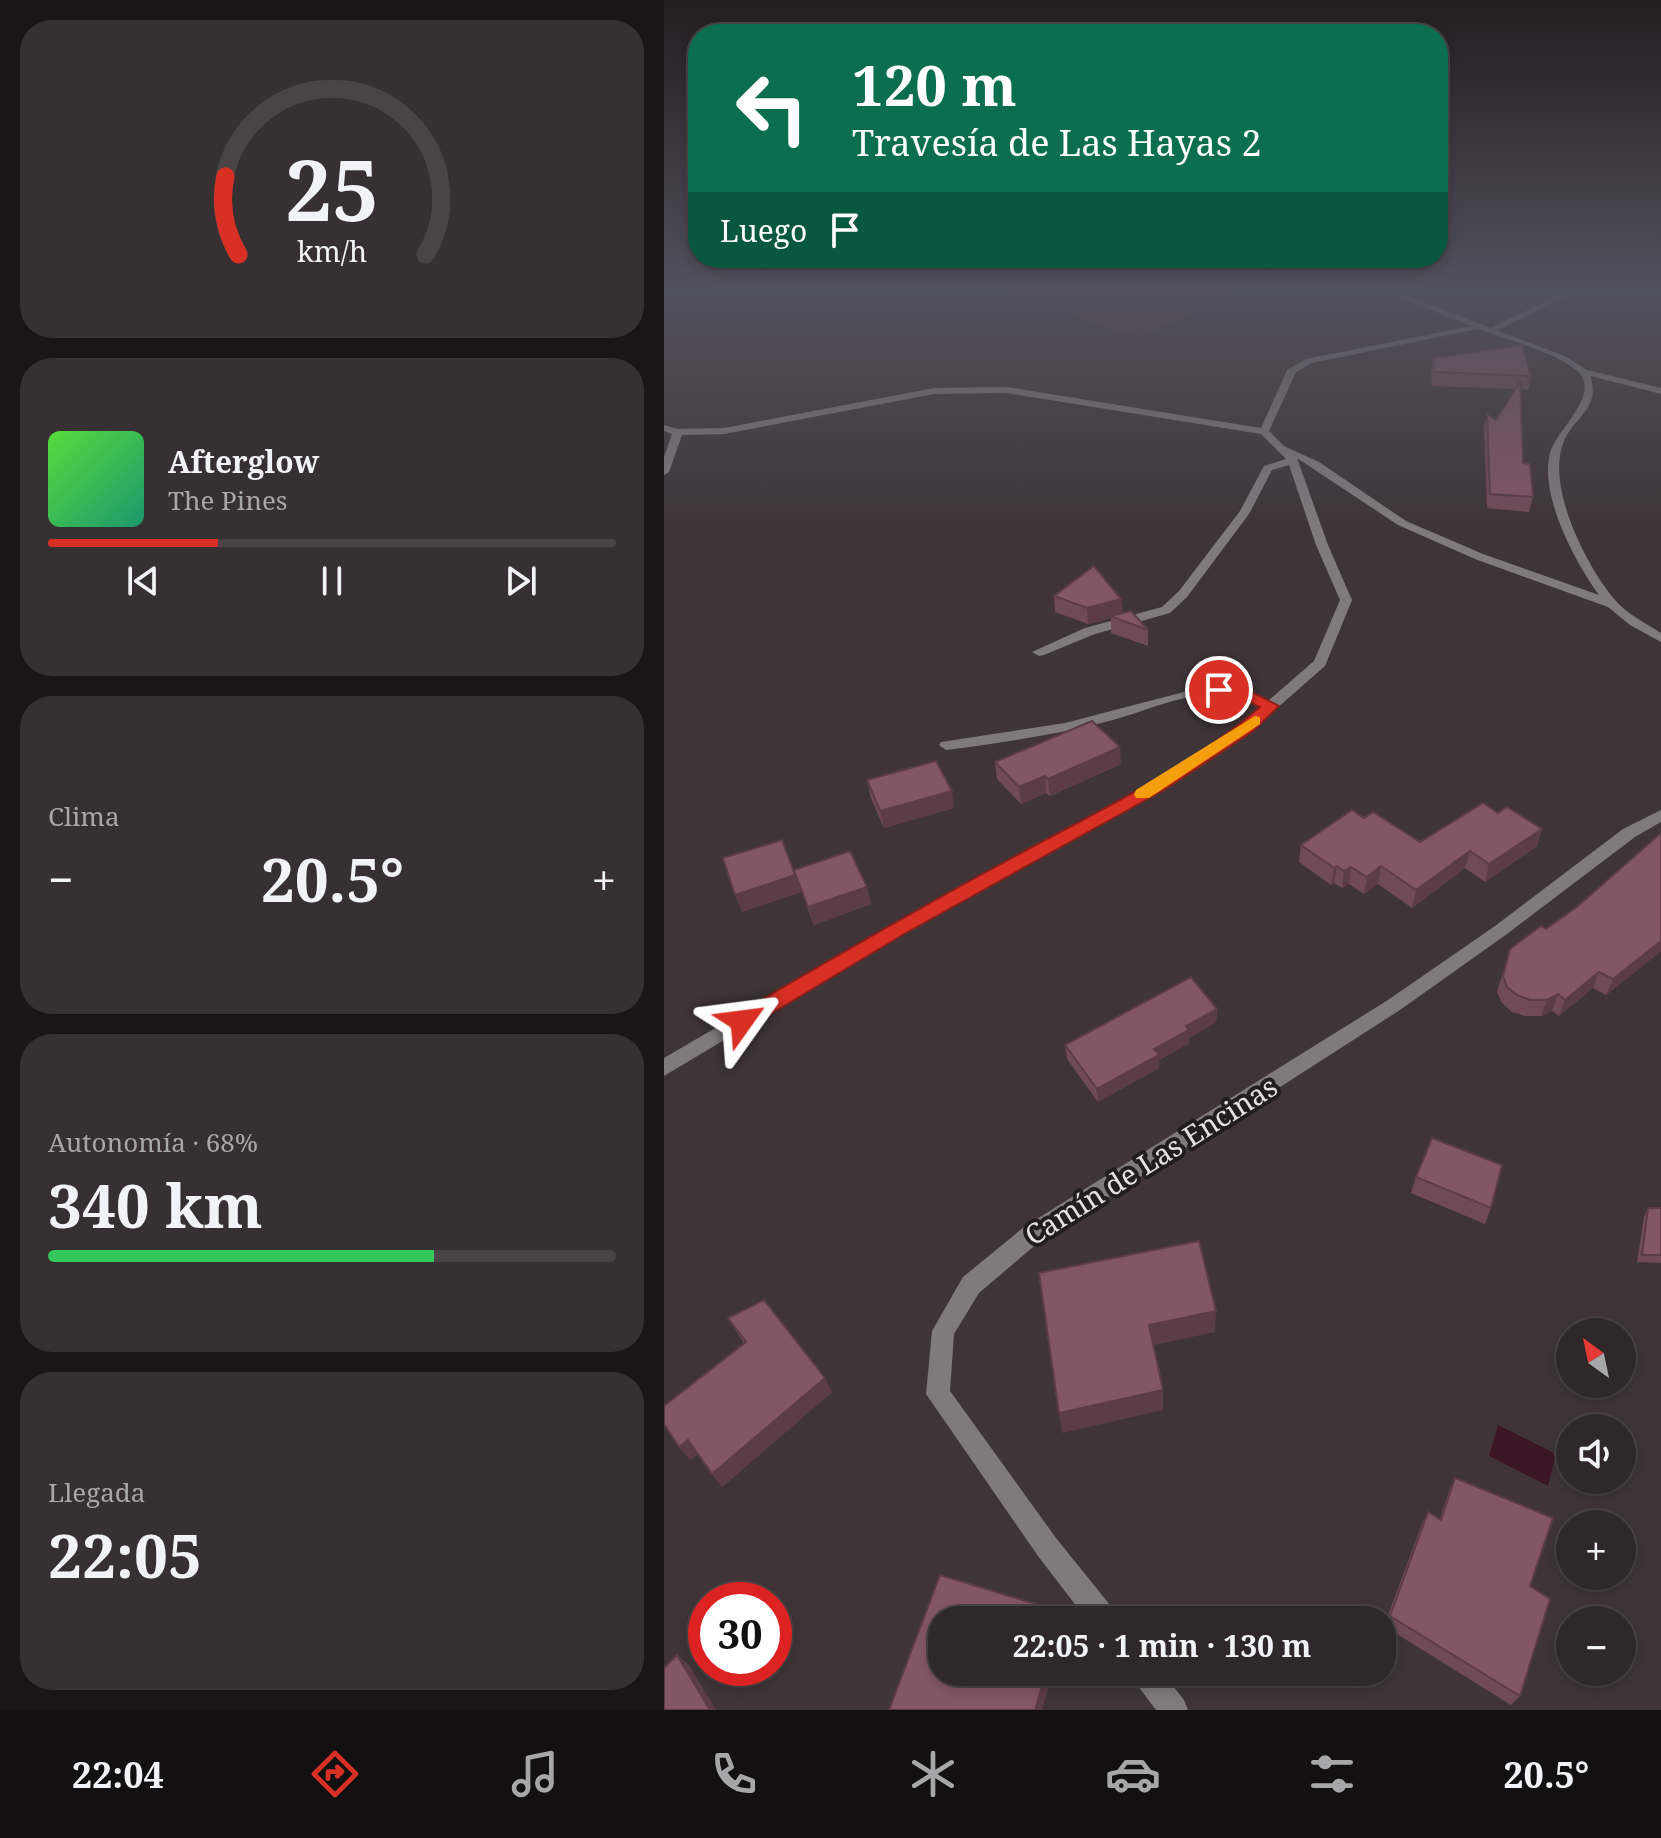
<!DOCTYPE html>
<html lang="es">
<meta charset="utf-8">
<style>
body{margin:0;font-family:"Noto Serif",serif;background:#373032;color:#f1f3f6;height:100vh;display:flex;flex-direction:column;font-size:30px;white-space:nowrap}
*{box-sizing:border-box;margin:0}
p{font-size:26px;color:#a7a6a8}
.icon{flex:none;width:44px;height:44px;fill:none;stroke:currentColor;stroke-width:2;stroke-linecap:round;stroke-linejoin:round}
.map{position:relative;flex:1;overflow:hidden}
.side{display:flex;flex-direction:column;gap:20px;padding:20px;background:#1a1617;width:664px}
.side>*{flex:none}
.guide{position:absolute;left:24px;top:24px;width:760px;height:244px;border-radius:32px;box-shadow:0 4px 12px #0003,0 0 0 2px #4a4447;background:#0b6e4f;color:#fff;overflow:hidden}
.needle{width:52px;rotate:327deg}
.buttons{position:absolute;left:892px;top:1318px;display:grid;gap:16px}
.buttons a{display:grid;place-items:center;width:80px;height:80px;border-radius:50%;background:#2f282a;box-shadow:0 4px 12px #0003,0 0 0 2px #4a4447;font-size:40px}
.speed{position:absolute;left:24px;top:1582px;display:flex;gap:16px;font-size:40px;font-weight:700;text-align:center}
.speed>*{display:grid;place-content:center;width:104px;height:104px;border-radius:50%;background:#2f282a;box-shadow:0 4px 12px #0003,0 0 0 2px #4a4447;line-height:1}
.speed .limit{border:12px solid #d22;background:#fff;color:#111}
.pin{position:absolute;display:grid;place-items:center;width:68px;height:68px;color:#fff;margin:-34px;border:4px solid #fff;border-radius:50%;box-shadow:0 2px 8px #0007}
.me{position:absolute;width:88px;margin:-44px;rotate:59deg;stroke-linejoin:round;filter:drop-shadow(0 0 6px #0008)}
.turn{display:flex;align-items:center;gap:28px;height:168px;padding:0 32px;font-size:36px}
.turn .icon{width:104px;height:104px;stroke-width:2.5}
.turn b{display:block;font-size:56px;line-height:68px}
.then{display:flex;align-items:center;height:76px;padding:0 32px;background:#0003;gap:16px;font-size:30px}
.big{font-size:60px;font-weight:700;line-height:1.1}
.side .widget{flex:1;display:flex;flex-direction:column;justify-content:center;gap:12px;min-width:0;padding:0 28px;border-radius:32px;background:#373032}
.side .dial{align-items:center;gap:0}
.dial svg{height:208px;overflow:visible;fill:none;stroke:#4a4447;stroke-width:7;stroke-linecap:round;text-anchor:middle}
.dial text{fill:#f1f3f6;stroke:none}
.song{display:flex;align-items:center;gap:24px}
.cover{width:96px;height:96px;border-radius:12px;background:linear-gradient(135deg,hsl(110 70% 55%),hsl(160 70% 35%))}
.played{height:8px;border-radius:4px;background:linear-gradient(90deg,#d93025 30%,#4a4447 30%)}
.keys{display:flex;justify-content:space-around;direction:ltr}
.heat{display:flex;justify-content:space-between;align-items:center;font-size:44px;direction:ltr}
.charge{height:12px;border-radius:6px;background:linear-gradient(90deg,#34c759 68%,#4a4447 0)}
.trip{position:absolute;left:264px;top:1606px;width:468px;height:80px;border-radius:32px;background:#2f282a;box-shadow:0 4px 12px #0003,0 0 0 2px #4a4447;font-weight:700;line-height:80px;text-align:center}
.dock{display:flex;height:128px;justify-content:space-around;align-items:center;background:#131011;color:#a7a6a8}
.dock .icon{width:56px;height:56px}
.dock .selected{color:#d93025}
.dock b{font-size:36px;color:#f1f3f6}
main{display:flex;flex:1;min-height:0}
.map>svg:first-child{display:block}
.green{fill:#583d46}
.water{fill:#3c1625}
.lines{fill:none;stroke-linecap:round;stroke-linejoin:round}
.lane{fill:#807a7c;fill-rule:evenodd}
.street{fill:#807a7c;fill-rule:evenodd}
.wall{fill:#714a57}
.shaded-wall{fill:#5c3c47}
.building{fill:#835665;stroke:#5c3c47;stroke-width:2}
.route{fill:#d93025;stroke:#8d1f18;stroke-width:2}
.slow{fill:#f59e0b}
.labels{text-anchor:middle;stroke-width:8;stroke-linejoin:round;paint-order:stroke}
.near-street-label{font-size:28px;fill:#e7e1e3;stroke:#221e1f}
</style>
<main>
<section class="side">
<div class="widget dial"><svg viewBox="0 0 100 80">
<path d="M14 69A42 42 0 1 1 86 69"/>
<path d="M14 69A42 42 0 0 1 9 39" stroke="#d93025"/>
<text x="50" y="56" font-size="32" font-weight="700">25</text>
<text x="50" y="72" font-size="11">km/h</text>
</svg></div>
<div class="widget">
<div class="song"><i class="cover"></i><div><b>Afterglow</b><p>The Pines</p></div></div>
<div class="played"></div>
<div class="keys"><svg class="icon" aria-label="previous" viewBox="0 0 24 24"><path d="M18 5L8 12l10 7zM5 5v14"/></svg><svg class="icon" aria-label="pause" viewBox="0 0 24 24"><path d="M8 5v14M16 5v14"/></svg><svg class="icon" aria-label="next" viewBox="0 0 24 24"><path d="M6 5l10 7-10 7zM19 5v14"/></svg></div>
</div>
<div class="widget"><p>Clima</p>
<div class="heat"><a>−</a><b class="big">20.5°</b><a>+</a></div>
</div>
<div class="widget"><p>Autonomía · 68%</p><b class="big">340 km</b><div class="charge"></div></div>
<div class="widget"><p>Llegada</p><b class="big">22:05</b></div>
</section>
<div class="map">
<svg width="997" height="1710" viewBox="0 0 997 1710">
<rect width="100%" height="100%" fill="#3f3538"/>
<polygon class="green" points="330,289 570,289 539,309 474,337"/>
<polygon class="water" points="834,1425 892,1454 884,1486 825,1456"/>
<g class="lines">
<polygon class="lane" points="906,289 916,289 828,333 821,331"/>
<g class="street">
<path d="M714 289H725L901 356 923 370 997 388V394L926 376C938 407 910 417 900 441 881 485 922 566 951 600 963 614 981 623 997 633V642L966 625 944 607 811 559 734 525 633 458 664 545 688 600 661 666 588 730 499 789 239 933 0 1076V1058C105 997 209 934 316 876 411 825 516 778 598 707 582 700 568 694 551 694 514 695 480 712 445 721 391 735 337 743 282 750L275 745 277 742 401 723 539 687H568L605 700 650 661 676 600 652 545 625 465 608 470 585 514 523 597 506 613 431 634 380 655 375 656 368 652 421 628 498 607 515 591 576 511 600 466 622 459 597 434 343 393 270 394 60 434 18 435 5 472 0 475V457L8 434 0 431V425L14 429 60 428 270 388 343 387 597 428 623 370 642 359 807 326ZM814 329C838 338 899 355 915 373 936 396 892 430 886 453 875 495 911 562 935 595L819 554 742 521 655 462 620 446 605 431 632 372 648 363Z"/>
<polygon points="997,810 997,822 971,837 843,934 736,1010 376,1241 315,1293 290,1334 286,1391 392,1538 450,1610 453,1620 423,1620 374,1556 262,1394 268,1331 299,1277 360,1227 724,1000 831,926 959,829"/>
<polygon points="467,1672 498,1672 520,1700 524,1710 492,1710 471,1682"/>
</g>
</g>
<g class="wall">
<polygon points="769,358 867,376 864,390 856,389 859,463 869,497 865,512 823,508 820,427 823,414 832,420 851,389 768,386 767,371"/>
<polygon points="390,596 457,599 458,613 484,630 484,646 447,633 447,618 424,624 391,612"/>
<polygon points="331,762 457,764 386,796 382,793 357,804 333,779"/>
<polygon points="203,780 290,808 220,828 207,798"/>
<polygon points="834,813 878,829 873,846 821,882 801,868 748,908 714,884 700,894 685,884 678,888 670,883 667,885 635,862 637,845 756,842"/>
<polygon points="131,874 203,887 207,904 150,925 136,888 137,892 78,912"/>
<polygon points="882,929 997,951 942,995 929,988 895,1016 888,1011 877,1016 861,1016 848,1012 838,1003 833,992 846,949"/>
<polygon points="553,1009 552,1022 525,1038 525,1043 495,1060 495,1068 434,1102 403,1059 401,1045"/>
<polygon points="752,1177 827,1208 821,1224 747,1193"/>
<polygon points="984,1208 997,1208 997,1263 973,1262 980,1217"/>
<polygon points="64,1318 168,1392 58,1487 34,1454 26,1460 80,1343"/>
<polygon points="791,1478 866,1586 856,1696 847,1705 720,1626 758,1524 764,1512 776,1519 785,1491"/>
</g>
<g class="shaded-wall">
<polygon points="457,599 458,615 446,616 447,618 424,624 423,608"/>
<polygon points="456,747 457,764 386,796 384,779"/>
<polygon points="381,776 382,793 357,804 355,787"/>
<polygon points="288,791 290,808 220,828 216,811"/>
<polygon points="878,829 873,846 821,882 825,864"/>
<polygon points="806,851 801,868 748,908 752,890"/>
<polygon points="673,866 670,883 667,885 670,868"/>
<polygon points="717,866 714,884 700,894 703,877"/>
<polygon points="687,867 685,884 678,888 680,871"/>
<polygon points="131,875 137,892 78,912 71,895"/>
<polygon points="203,887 207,904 150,925 144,907"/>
<polygon points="997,941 997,951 942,995 949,979"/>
<polygon points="935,972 929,988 895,1016 901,1000"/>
<polygon points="894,994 888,1011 877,1016 883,1000"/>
<polygon points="553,1009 552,1022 525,1038 525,1043 495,1060 495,1068 434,1102 433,1089 522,1026"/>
<polygon points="552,1311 551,1332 486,1346 485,1325"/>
<polygon points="161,1378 168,1392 58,1487 48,1474"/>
<polygon points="499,1390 499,1410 398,1433 395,1413"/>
<polygon points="24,1440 35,1453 26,1460 15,1447"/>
<polygon points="13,1655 25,1665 52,1710 46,1710"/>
<polygon points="382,1672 389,1672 378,1710 371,1710"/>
</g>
<g class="building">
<polygon points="858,345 867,376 770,372 769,358"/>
<polygon points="856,382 859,463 866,464 869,497 826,494 823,414 832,420"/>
<polygon points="430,566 457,599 423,608 390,596"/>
<polygon points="467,611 484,630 446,616"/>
<polygon points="428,721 456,747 384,779 381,776 355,787 331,762"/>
<polygon points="272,761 288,791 216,811 203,780"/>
<polygon points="819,803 834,813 843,807 878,829 825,864 806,851 752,890 717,866 703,877 687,867 680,871 673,866 670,868 637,845 688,810 700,818 709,812 756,842"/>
<polygon points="997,833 997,941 949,979 935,972 901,1000 894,994 883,1000 866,1000 853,995 843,987 839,976 846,949 877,926 882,929 914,906"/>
<polygon points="118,840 131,875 71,895 59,858"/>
<polygon points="186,851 203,887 144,907 130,870"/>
<polygon points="527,977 553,1009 522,1026 525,1030 490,1049 495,1055 433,1089 401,1045"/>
<polygon points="768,1138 838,1165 827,1208 752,1177"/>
<polygon points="984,1208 997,1208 997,1255 978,1255"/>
<polygon points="535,1241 552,1311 485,1325 499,1390 395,1413 375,1273"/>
<polygon points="100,1300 161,1378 48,1474 24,1440 15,1447 0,1424 0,1406 82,1342 64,1318"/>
<polygon points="791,1478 889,1518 866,1586 886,1599 856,1696 726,1616 764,1512 777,1520"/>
<polygon points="276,1575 398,1612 396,1620 278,1620 278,1672 382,1672 371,1710 225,1710"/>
<polygon points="13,1655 46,1710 0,1710 0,1668"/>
</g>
<linearGradient id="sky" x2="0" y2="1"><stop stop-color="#231d1f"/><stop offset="0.55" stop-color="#52515e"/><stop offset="1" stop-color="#52515e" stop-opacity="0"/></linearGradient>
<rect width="997" height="528" fill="url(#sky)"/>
<path class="route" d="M555 685 582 689 615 706 589 731 500 790 240 934 85 1027 78 1030 70 1027 67 1021 70 1016C165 960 260 905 357 853 438 809 526 768 596 707L574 697 549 693V687Z"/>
<polygon class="slow" points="591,716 596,717 596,724 485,798 472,798 470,794 472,790"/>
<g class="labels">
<g class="near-street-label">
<text transform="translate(487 1161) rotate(-32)" y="10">Camín de Las Encinas</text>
</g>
</g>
</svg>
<div class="buttons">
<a><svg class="needle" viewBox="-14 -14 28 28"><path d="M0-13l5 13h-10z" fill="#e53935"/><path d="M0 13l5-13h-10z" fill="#a7a6a8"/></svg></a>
<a><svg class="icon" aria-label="sound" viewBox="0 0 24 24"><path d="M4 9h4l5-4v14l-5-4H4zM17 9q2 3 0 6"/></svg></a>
<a>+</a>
<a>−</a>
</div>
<div class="speed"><div class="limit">30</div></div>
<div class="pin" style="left:555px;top:690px;background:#d93025"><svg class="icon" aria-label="arrive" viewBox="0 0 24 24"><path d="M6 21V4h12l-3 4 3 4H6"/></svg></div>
<svg class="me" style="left:78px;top:1021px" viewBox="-20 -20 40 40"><path d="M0-17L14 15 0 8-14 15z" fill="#d93025" stroke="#fff" stroke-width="4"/></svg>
<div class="trip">22:05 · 1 min · 130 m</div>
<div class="guide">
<div class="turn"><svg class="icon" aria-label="left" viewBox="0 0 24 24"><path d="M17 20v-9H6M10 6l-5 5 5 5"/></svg><div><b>120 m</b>Travesía de Las Hayas 2</div></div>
<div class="then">Luego<svg class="icon" aria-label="arrive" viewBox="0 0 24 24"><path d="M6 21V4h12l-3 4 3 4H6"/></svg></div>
</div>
</div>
</main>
<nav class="dock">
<b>22:04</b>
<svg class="icon selected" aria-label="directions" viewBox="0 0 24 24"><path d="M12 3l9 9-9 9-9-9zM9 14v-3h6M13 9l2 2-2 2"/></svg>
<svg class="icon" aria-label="music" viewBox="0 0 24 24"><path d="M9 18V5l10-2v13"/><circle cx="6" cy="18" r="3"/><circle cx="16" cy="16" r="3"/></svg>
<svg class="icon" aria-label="phone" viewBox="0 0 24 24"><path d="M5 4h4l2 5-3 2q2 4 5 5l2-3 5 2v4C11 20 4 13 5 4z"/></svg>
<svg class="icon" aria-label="climate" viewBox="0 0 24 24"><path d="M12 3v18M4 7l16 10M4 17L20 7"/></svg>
<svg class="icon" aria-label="car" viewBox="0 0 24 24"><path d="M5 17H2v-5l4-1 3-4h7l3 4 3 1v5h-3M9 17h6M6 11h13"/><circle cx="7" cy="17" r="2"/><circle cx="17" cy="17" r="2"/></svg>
<svg class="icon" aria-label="filters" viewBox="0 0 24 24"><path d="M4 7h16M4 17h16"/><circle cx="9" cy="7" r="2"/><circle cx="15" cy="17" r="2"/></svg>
<b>20.5°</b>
</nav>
